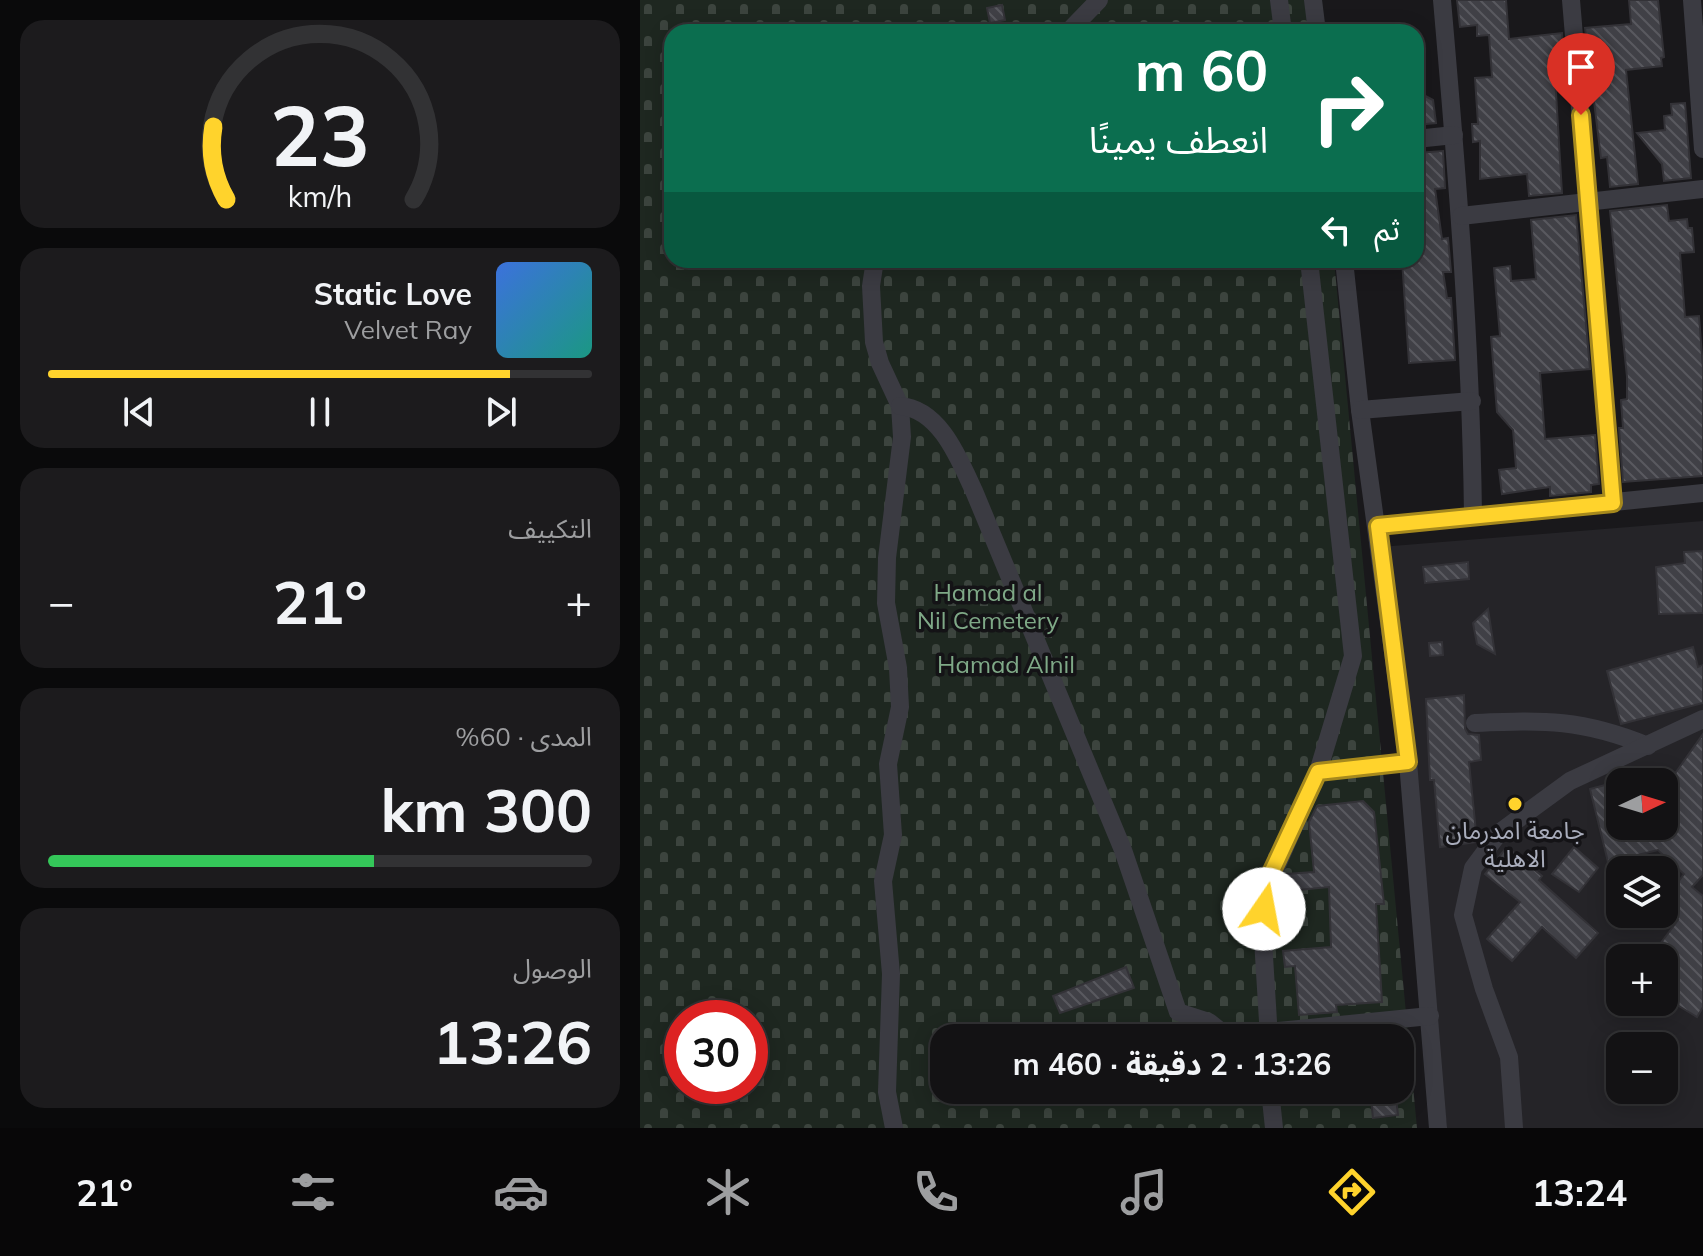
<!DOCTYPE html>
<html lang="ar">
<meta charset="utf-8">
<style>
body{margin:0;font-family:Mulish,"Noto Sans Arabic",sans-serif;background:#1c1b1d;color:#f1f3f6;direction:rtl;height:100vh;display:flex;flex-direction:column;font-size:30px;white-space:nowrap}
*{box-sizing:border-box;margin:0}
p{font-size:26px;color:#9d9ea0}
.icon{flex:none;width:44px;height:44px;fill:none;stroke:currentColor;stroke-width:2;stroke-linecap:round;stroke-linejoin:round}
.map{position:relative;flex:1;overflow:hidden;direction:ltr}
.details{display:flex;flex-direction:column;gap:20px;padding:20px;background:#0a0a0b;width:640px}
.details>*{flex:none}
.hud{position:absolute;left:24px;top:24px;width:760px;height:244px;border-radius:24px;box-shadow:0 4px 20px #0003,0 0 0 2px #323234;direction:rtl;background:#0b6e4f;color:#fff;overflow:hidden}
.needle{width:52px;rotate:86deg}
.fabs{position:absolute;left:966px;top:768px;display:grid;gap:16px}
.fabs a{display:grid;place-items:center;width:72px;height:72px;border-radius:16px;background:#131214;box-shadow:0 4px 20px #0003,0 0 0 2px #323234;font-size:40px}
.speed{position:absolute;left:24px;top:1000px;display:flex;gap:16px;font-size:40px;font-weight:700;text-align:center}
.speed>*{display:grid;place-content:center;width:104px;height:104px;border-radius:50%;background:#131214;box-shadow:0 4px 20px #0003,0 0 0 2px #323234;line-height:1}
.speed .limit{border:12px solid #d22;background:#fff;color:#111}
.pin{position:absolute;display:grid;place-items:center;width:68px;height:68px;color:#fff;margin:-82px -34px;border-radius:50% 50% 50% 0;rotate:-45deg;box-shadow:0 0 8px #0007}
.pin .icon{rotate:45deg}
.me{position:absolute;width:88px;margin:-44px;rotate:12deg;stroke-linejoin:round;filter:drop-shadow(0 0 6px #0008)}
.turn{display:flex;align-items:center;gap:28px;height:168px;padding:0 24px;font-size:36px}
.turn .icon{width:104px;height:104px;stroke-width:2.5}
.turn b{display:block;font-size:56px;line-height:68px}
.then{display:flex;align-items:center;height:76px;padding:0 24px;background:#0003;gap:16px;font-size:30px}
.big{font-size:60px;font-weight:700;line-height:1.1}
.details .tile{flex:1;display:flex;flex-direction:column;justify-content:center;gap:12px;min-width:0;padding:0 28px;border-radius:24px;background:#1c1b1d}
.details .dial{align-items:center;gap:0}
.dial svg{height:208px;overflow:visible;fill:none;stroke:#323234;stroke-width:7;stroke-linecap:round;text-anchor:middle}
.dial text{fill:#f1f3f6;stroke:none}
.song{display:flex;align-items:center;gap:24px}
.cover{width:96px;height:96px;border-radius:12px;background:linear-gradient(135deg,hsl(220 70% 55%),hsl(170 70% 35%))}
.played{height:8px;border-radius:4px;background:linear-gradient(90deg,#ffd32c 85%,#323234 85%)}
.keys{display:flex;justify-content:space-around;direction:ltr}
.heat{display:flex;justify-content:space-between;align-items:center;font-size:44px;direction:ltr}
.charge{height:12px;border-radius:6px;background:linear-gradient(90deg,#34c759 60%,#323234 0)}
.trip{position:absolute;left:290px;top:1024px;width:484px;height:80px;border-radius:24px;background:#131214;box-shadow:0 4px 20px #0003,0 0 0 2px #323234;font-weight:700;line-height:80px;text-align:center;direction:rtl}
.dock{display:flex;height:128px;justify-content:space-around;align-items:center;background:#080708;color:#9d9ea0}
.dock .icon{width:56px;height:56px}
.dock .active{color:#ffd32c}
.dock b{font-size:36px;color:#f1f3f6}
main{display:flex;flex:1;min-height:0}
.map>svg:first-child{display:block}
.built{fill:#252428;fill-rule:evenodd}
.cemetery{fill:url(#cemetery-stones);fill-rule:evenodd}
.building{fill:url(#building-back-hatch);stroke:#333237;stroke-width:2}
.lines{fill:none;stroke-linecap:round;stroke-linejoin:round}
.minor{stroke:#3b3b42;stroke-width:18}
.route-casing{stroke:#a6891d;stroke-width:20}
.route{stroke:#ffd32c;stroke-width:14}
.poi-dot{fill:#ffd32c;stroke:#141316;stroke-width:3}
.labels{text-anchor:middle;stroke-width:7;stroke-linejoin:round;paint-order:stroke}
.park-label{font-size:24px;fill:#7fa987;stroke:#141316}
.poi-label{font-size:24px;fill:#a9adbc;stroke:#141316}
</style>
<main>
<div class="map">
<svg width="1063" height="1128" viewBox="0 0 1063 1128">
<defs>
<pattern id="cemetery-stones" width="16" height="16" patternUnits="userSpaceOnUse" patternTransform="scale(2)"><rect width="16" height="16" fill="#1e2720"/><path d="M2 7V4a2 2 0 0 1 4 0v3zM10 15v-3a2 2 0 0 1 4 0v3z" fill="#3c443e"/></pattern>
<pattern id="building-back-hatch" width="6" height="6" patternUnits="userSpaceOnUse" patternTransform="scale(2)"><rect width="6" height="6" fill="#404046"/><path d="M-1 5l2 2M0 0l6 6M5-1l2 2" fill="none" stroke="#59595f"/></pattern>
</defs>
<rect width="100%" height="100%" fill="#19181b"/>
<path class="built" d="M1063 521V1128H807L740 547ZM980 782H1024V826H980ZM980 870H1024V914H980ZM980 958H1024V1002H980ZM980 1046H1024V1090H980Z"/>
<path class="cemetery" d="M0 0H666L670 32H32V260H694L777 1128H0ZM42 1018H110V1086H42ZM304 1038H760V1090H304Z"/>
<g class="building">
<polygon points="817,0 866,0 869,39 922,33 925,74 915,76 922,193 889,196 887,174 840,179 840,141 833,142 832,124 838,124 835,78 852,77 849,35 837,36 837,25 820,27"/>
<polygon points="989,0 1018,0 1024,57 1021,58 1022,66 986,70 998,184 970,187 967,157 961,158 945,28 991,24"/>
<polygon points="362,5 365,20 350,23 347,8"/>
<polygon points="776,91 793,100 796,123 776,125"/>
<polygon points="1045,103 1051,178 1024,181 1022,164 997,133 1025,130 1024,116 1032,115 1031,104"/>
<polygon points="803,151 805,188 795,189 802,239 808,238 811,272 803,272 807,298 811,298 815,360 769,363 762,260 776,260 776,153"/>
<polygon points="1027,205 1029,221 1047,219 1048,228 1052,228 1054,252 1040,253 1045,317 1059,316 1063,369 1063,476 983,482 979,428 983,428 981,400 987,399 987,377 970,211"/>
<polygon points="936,215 950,369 900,373 905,439 955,435 959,484 951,485 951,492 910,496 910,487 862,494 859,470 876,468 873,430 857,412 851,337 860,336 854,268 870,266 871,281 896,279 891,220"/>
<polygon points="1063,551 1063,613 1019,614 1016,567 1045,563 1044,552"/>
<polygon points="828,562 829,579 785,583 783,567"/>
<polygon points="848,609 855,654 837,644 833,623"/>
<polygon points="802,642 803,655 790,656 789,643"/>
<polygon points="1053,647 1058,667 1063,665 1063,703 981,724 967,671"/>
<polygon points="824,695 825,729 828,734 839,735 841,760 829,762 837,842 800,847 794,780 790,780 786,699"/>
<polygon points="1063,734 1063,875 1052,887 1063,896 1063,1007 1057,1017 1024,997 1024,958 1019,958 1017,948 1038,920 1024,909 1024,900 1044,874 1018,850 968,862 950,789 980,781 980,826 1024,826 1024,789"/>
<polygon points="723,801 734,812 744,904 736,904 742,1002 696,1005 697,1012 659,1015 655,966 645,967 643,951 691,947 689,887 658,890 659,903 641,904 640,887 646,874 674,872 669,822 677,806"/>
<polygon points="867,847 902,876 899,880 958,933 936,958 902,927 872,961 847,939 880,902 845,874"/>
<polygon points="934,847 958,868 939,892 912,874"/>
<polygon points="486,967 494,988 420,1013 413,996"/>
<polygon points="730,1090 755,1090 758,1115 733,1118"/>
</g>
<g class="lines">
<g class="minor">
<polyline points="639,0 643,32"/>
<polyline points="673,0 677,32"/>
<path d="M802 0C817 172 831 343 833 516"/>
<polyline points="931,0 973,503"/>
<polyline points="1052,0 1063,149"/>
<polyline points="428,32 459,0"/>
<polyline points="776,139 814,135"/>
<polyline points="821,216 1063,189"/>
<polyline points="235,260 231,286 234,342 240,363 260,406 262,437 247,558 246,603 258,668 260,707 248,764 253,835 243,881 251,974 247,1092 254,1128"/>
<polyline points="704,260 720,410 768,762 798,1128"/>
<path d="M260 406C300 409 319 459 334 491L483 850 538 1012 569 1022 589 1038"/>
<polyline points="720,410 832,401"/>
<polyline points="738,526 1063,493"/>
<path d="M835 723C905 720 942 719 1008 746"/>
<polyline points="678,772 768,762"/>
<polyline points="629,1032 790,1016"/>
<polyline points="629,1038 622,923 626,890 678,772 713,656 669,260"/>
<polyline points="630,1090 634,1128"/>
<polyline points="874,1128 869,1057 844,989 823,915 833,868 859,833 930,781 1063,719"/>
</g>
</g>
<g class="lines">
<defs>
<polyline id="route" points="624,909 631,873 678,772 768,762 738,526 973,503 941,115"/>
</defs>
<use href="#route" class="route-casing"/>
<use href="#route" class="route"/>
</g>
<circle class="poi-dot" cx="875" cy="804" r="8"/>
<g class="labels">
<g class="park-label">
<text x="348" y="601">Hamad al<tspan x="348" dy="28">Nil Cemetery</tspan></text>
<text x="366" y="673">Hamad Alnil</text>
</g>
<g class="poi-label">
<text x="875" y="839">جامعة امدرمان<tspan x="875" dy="28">الاهلية</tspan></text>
</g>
</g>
</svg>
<div class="fabs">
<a><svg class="needle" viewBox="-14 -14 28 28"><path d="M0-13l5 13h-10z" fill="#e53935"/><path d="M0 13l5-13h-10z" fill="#9d9ea0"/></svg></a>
<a><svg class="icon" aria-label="layers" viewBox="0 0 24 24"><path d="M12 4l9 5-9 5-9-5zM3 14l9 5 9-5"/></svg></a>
<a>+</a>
<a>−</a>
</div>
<div class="speed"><div class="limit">30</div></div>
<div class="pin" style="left:941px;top:115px;background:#d93025"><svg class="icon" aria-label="arrive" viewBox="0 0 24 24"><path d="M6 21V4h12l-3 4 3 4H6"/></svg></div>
<svg class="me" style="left:624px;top:909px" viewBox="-20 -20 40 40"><circle r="19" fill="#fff"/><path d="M0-13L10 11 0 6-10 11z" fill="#ffd32c"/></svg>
<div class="trip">13:26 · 2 دقيقة · 460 m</div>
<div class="hud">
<div class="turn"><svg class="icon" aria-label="right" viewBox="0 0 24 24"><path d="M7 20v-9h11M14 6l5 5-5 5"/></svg><div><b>60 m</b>انعطف يمينًا</div></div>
<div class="then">ثم<svg class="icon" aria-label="left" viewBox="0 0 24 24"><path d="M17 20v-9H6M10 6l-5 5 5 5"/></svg></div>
</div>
</div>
<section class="details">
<div class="tile dial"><svg viewBox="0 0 100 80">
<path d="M14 69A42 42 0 1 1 86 69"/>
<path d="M14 69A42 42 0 0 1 9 41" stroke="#ffd32c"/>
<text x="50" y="56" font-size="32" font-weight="700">23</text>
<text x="50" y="72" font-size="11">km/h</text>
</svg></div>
<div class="tile">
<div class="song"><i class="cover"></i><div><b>Static Love</b><p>Velvet Ray</p></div></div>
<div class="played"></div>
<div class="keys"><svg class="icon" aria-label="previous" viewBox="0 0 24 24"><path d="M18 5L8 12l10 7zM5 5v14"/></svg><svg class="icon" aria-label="pause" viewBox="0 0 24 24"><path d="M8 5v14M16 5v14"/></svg><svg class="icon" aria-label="next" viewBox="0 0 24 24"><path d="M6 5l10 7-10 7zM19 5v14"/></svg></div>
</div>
<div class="tile"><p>التكييف</p>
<div class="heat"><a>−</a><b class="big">21°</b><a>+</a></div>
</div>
<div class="tile"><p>المدى · 60%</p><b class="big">300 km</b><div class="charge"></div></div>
<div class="tile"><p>الوصول</p><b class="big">13:26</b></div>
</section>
</main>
<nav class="dock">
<b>13:24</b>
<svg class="icon active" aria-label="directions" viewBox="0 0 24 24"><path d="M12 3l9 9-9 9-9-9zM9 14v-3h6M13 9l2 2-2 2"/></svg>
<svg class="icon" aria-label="music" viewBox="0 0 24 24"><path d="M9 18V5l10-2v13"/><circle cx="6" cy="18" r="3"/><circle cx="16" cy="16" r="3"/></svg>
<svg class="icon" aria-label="phone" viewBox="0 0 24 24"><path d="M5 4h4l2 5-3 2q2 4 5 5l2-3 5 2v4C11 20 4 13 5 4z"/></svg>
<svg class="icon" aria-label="climate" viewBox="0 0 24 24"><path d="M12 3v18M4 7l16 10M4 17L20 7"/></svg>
<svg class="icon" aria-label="car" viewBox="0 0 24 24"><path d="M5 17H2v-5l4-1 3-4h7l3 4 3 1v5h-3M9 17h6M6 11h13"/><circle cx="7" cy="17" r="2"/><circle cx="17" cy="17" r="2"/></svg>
<svg class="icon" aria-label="filters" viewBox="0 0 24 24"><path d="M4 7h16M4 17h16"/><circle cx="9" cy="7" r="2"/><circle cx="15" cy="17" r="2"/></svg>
<b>21°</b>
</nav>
